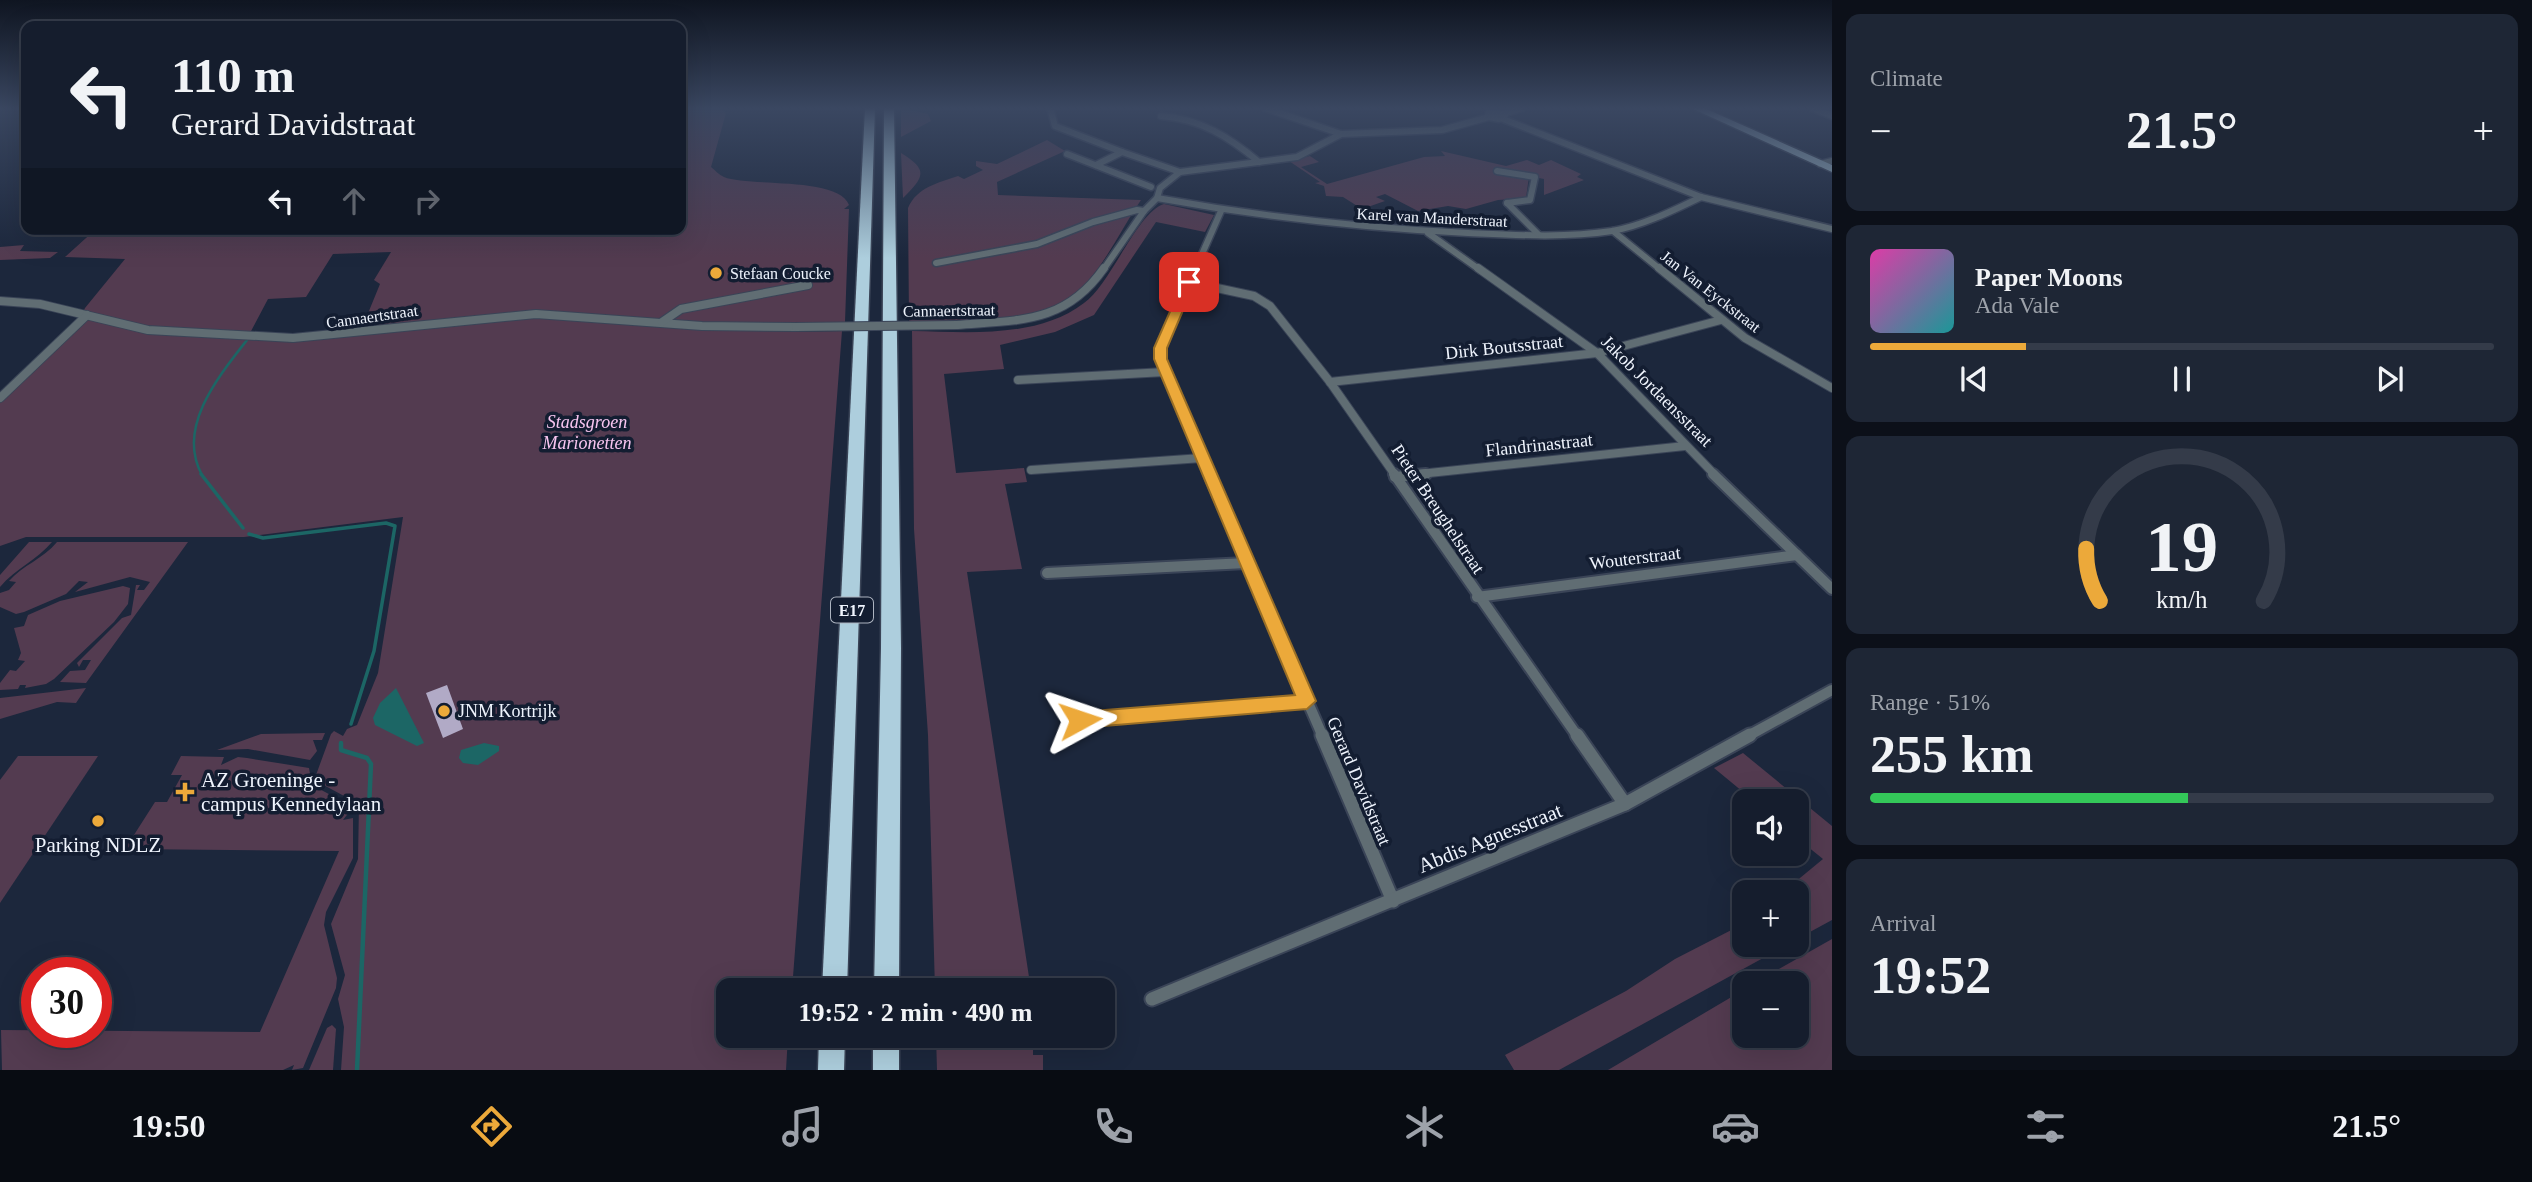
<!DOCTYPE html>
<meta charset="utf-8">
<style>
body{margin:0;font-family:"Times New Roman",serif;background:#1e2635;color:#f1f3f6;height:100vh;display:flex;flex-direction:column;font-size:26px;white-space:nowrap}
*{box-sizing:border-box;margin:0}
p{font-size:23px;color:#9da2aa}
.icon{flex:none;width:38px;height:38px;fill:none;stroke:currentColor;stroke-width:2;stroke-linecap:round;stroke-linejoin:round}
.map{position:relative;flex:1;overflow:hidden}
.side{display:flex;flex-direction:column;gap:14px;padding:14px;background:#0c1019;width:700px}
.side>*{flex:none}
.top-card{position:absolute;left:21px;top:21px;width:665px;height:214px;border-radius:14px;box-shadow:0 7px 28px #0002,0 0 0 2px #343b49;background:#151d2d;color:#f1f3f6;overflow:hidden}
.tools{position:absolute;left:1732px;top:789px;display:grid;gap:14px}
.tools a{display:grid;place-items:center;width:77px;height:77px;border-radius:14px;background:#151d2d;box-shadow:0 7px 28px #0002,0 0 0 2px #343b49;font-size:35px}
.speed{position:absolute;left:21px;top:957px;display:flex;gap:14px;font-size:35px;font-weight:700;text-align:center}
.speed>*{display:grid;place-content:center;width:91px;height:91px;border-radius:50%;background:#151d2d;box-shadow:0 7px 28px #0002,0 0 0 2px #343b49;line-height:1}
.speed .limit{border:10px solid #d22;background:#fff;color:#111}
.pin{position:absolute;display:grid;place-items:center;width:60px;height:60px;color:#fff;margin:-30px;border-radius:14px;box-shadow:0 4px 10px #0006}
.me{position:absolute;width:77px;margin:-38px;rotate:85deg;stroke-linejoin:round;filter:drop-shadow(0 0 5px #0008)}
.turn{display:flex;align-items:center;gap:24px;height:147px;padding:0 35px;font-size:32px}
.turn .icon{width:91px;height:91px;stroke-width:2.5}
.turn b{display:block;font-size:49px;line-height:60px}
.lanes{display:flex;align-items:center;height:66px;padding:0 35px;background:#0003;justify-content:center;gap:35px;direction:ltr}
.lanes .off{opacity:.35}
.big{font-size:52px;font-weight:700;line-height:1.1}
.side .widget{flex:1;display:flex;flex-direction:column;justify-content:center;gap:10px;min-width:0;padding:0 24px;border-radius:14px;background:#1e2635}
.side .dial{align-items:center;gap:0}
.dial svg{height:182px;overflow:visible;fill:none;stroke:#343b49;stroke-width:7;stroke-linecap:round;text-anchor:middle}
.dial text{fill:#f1f3f6;stroke:none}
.song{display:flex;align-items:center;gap:21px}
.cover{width:84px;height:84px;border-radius:10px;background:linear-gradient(135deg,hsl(320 70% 55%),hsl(180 70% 35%))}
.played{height:7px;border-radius:4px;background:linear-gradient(90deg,#eca93a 25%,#343b49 25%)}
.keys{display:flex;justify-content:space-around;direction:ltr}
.heat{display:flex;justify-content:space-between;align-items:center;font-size:38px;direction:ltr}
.charge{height:10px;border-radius:5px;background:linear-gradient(90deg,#34c759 51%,#343b49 0)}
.trip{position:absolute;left:716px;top:978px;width:399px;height:70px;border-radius:14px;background:#151d2d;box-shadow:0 7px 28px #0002,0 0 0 2px #343b49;font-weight:700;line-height:70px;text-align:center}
.menu{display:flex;height:112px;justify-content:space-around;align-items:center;background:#080c12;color:#9da2aa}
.menu .icon{width:49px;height:49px}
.menu .active{color:#eca93a}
.menu b{font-size:32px;color:#f1f3f6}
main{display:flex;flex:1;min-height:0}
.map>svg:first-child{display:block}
.green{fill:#533b50;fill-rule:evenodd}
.water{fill:#1c6665}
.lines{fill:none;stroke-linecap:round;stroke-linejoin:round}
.stream-far2{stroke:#1c6665;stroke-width:2.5}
.stream-far1{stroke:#1c6665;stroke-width:3.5}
.stream{stroke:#1c6665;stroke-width:4.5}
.building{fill:#b1aac6}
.street-far3-casing{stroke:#3a4457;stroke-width:9}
.street-far2-casing{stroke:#3a4457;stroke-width:10}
.street-far1-casing{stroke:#3a4457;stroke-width:14}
.street-casing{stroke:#3a4457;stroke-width:17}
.primary-casing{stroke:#3a4457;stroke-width:3}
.highway-casing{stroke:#3a4457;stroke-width:3}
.street-far3{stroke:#606d73;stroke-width:6}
.street-far2{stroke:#606d73;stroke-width:8}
.street-far1{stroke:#606d73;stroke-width:10}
.street{stroke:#606d73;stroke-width:13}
.primary{fill:#97b2bf;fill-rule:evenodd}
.highway{fill:#adcedd;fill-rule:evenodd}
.street-bridge-casing{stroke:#3a4457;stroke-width:10;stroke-linecap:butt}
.street-bridge{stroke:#606d73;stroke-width:8}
.route{fill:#eca93a;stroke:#996e26;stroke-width:2}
.poi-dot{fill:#eca93a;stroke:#131d31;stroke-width:2.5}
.labels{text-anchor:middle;stroke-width:7;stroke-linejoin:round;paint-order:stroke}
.far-street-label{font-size:16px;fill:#eff4fd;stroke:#131d31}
.far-poi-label{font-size:16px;fill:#eff4fd;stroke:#131d31;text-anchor:start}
.shield{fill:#131d31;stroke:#adb4c0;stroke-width:2}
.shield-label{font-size:16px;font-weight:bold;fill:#eff4fd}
.street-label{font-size:18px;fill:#eff4fd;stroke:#131d31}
.park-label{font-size:18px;font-style:italic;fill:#f8c5f0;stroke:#131d31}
.poi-label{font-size:18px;fill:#eff4fd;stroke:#131d31;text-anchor:start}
.near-poi-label{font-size:21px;fill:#eff4fd;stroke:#131d31;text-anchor:start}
.near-street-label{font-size:21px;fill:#eff4fd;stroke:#131d31}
</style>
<main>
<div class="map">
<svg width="1832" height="1070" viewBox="0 0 1832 1070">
<rect width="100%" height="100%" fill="#1c273c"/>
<g class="green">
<path d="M681 108H721L726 113 711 167C715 170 719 175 724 177 747 187 839 176 849 205L844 209H849L845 322H791L792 332 842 331 792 990H728V1036H788L786 1070H341L344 1027 338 999 345 975 331 924 358 859 359 804 318 782 316 775 331 734 334 731 343 736 347 729 357 725 378 673 403 517 244 537H26L0 546V403L77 325 85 308 125 259 65 257 96 229H681ZM391 252 374 280 380 284 362 328 282 335 250 333 268 299 306 297 333 254Z"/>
<polygon points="901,108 928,114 931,121 901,137"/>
<path d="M1047 140 1065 151 997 182 998 195 1141 200C1123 226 1109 257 1088 281 1047 330 966 320 909 321L908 208C917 187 938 183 958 176L964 179 983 170 976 166V161L997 164Z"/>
<polygon points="1441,151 1506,166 1527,160 1539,165 1551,160 1581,174 1577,177 1584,180 1544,195 1544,179 1529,176 1526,198 1498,200 1466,209 1448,206 1418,211 1385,194 1376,197 1385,201 1362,209 1343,197 1326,196 1324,186 1315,183 1320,182 1289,161 1310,156 1319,162 1301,167 1327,184 1424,157 1445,156"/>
<path d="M901 153C929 170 924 177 903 198Z"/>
<path d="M1164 204 1214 215 1205 232 1156 222 1094 315 1055 332 1000 345 1004 369 944 374 956 473 1024 468 1027 482 1005 484 1022 569 967 572 1031 990H935L928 735 914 529 912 331C967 332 1037 339 1084 303 1111 284 1137 212 1164 204Z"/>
<polygon points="24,245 20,251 58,252 50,258 0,260 0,247"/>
<path d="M29 542H52C37 560 16 568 0 587V575Z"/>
<path d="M57 542H188L86 683 60 682 70 671 85 670 91 660H83L79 667 77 663 122 618 131 615 136 585H140L137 590H144L150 582 130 577 75 592 88 582 79 581 66 594 24 612 16 614 0 607V593L9 590 16 582 9 581C23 565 43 559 57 542Z"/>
<polygon points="123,586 130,588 128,604 114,622 54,679 46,684 25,688 26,685 20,685 18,689 0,690 0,683 10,670 16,671 25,661 18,660 21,653 14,628 24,626 28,615 60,601"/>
<polygon points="86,688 76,703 57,702 0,719 0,698"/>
<polygon points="325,733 322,740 313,740 317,751 310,760 248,749 217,750 261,734"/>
<polygon points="1743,753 1832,826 1832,920 1797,939 1797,892 1783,892 1823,859 1797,838 1797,802 1754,801 1714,768"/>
<polygon points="18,756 98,756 0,903 0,780"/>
<polygon points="181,756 224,757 221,765 238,757 247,758 309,768 312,785 353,807 343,820 353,818 353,858 326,912 324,925 337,978 336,988 303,1068 292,1070 294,1065 283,1070 2,1070 1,1030 260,1032 339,851 125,849 155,802 167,802 182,775 171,775"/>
<polygon points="1745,923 1745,945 1787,945 1559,1070 1514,1070 1505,1055 1626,991 1675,959"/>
<polygon points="1832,939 1832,1070 1608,1070 1745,989 1745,1036 1797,1036 1797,984 1754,983"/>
<polygon points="332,1025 336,1029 333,1070 309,1070 327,1028"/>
<polygon points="936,1036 1033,1036 1033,1055 1043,1055 1043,1070 937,1070"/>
</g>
<g class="water">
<polygon points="396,688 424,743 417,746 375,725 373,718 380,703"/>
<polygon points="484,743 499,746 499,751 478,765 463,763 459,758 461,750"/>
</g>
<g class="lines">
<path class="stream-far2" d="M202 475C176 428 218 377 247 340"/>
<g class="stream-far1">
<polyline points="201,474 243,528"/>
<polyline points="249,534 263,538 386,523 395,526 374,651 351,724"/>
</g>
<polyline class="stream" points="341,743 341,750 367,758 371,764 357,1070"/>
</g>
<polygon class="building" points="447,685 463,729 443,738 426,693"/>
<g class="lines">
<defs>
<g id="street-far3">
<polyline points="1050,108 1055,126 1122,152"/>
<polyline points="1265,108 1341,134 1442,130 1489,117 1499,119 1505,116"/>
<polyline points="1812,108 1832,116"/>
<path d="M1161 116C1201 119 1229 137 1259 162"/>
<polyline points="1488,116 1489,112 1503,114 1522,108"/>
<polyline points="1503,119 1701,197 1832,229"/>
<polyline points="1067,154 1151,187"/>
<polyline points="1820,164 1832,161"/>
<polyline points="1096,165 1122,152 1180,172"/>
<polyline points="1497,171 1535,177 1530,200 1507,203"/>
<path d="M1157 198C1262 217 1362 228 1468 233 1515 235 1565 238 1612 231 1642 226 1674 210 1701 197"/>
<polyline points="1507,203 1538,234"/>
<polyline points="1613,231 1661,270"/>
<polyline points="1428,233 1480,270"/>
<polyline points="936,263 1037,244 1093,222 1137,210 1144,211"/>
<polyline points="1103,270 1144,211 1157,198 1160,188 1180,172 1297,157 1341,134"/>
<polyline points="1195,270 1221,211"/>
</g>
<g id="street-far2">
<polyline points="1195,268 1160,348 1160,359 1210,475"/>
<polyline points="1478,268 1597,353 1715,475"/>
<polyline points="1659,268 1745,338 1832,388"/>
<polyline points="1189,282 1254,296 1270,306 1330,382 1395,475"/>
<polyline points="0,301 40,304 148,330 293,338 536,314 702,326 796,327"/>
<polyline points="662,322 681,309 808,285"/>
<path d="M957 325C1019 320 1065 324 1104 268"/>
<polyline points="1018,380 1165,372"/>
<polyline points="1330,382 1597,353 1721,320"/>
<polyline points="0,398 87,315"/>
<polyline points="1031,470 1202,458"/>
<polyline points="1410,475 1685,446"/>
</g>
<g id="street-far1">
<polyline points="1209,474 1323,737"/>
<polyline points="1394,474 1578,737"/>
<polyline points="1713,474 1832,589"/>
<polyline points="1395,477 1426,474"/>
<polyline points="1047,573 1246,563"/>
<polyline points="1477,597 1797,555"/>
<polyline points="1080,720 1307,701"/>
<polyline points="1746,737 1832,690"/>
</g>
<g id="street">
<polyline points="1322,735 1393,901"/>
<polyline points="1577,735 1625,804"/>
<polyline points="1152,999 1625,804 1750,735"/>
</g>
<polygon id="primary" points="1691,108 1704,108 1832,165 1832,172"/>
<g id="highway">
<polygon points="865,108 875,108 847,990 822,990"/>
<polygon points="884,108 894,108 901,648 899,990 874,990 881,648"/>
<polygon points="819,1036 845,1036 844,1070 818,1070"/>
<rect x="873" y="1036" width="26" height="34"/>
</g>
</defs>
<use href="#street-far3" class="street-far3-casing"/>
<use href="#street-far2" class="street-far2-casing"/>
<use href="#street-far1" class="street-far1-casing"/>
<use href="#street" class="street-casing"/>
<use href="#primary" class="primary-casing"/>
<use href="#highway" class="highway-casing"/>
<use href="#street-far3" class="street-far3"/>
<use href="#street-far2" class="street-far2"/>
<use href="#street-far1" class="street-far1"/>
<use href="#street" class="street"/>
<use href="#primary" class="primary"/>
<use href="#highway" class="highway"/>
<defs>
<polyline id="street-bridge" points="796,327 957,325"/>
</defs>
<use href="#street-bridge" class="street-bridge-casing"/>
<use href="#street-bridge" class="street-bridge"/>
</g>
<linearGradient id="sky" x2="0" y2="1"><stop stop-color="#0f1521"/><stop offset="0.42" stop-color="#3a4761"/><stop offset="1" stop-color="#3a4761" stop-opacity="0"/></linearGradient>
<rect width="1832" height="258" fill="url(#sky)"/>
<polygon class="route" points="1189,278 1195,282 1167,348 1167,359 1316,701 1307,709 1080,728 1073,726 1071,720 1073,715 1080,712 1295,695 1154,359 1154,348 1183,282"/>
<g class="poi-dot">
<circle cx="716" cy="273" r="7"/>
<circle cx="444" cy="711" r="7"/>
<path d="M181.5 781.5h7v7h7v7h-7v7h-7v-7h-7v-7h7z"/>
<circle cx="98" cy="821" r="7"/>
</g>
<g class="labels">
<g class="far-street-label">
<text transform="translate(1432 217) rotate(3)" y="6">Karel van Manderstraat</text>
<text transform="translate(1711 291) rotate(38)" y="6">Jan Van Eyckstraat</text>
<text transform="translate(949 310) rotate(-1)" y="6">Cannaertstraat</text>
<text transform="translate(372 316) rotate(-8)" y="6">Cannaertstraat</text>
</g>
<g class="far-poi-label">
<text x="730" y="279">Stefaan Coucke</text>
</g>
<rect class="shield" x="831" y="597.5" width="42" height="25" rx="5"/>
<g class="shield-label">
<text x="852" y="616">E17</text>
</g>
<g class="street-label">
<text transform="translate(1504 347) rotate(-6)" y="6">Dirk Boutsstraat</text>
<text transform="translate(1657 391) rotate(45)" y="6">Jakob Jordaensstraat</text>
<text transform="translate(1539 445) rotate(-6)" y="6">Flandrinastraat</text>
<text transform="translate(1438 509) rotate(56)" y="6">Pieter Breughelstraat</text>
<text transform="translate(1635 558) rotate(-7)" y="6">Wouterstraat</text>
<text transform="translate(1359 781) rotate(67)" y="6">Gerard Davidstraat</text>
</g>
<g class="park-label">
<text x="587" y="428">Stadsgroen<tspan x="587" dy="21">Marionetten</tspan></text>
</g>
<g class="poi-label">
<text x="458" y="717">JNM Kortrijk</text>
</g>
<g class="near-poi-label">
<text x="201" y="787">AZ Groeninge -<tspan x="201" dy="24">campus Kennedylaan</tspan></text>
<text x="98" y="852" text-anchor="middle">Parking NDLZ</text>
</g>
<g class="near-street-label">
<text transform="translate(1490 838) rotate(-22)" y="7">Abdis Agnesstraat</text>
</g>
</g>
</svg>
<div class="tools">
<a><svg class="icon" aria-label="sound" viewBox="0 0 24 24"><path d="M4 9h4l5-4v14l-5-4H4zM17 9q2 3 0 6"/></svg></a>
<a>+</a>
<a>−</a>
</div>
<div class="speed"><div class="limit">30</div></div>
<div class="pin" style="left:1189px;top:282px;background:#d93025"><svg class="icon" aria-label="arrive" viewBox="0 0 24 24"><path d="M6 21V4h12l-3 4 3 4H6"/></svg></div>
<svg class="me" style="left:1080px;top:720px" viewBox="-20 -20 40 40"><path d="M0-17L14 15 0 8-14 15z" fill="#eca93a" stroke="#fff" stroke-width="4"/></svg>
<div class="trip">19:52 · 2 min · 490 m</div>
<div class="top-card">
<div class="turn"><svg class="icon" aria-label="left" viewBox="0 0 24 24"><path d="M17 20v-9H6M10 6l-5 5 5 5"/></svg><div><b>110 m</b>Gerard Davidstraat</div></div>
<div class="lanes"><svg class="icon" aria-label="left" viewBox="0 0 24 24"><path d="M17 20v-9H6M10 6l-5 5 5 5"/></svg><svg class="icon off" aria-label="ahead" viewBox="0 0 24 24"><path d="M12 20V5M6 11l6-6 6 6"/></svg><svg class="icon off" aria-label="right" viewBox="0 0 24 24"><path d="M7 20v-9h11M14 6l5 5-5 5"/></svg></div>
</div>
</div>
<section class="side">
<div class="widget"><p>Climate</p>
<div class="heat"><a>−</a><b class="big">21.5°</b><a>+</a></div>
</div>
<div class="widget">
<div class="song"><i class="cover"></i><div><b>Paper Moons</b><p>Ada Vale</p></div></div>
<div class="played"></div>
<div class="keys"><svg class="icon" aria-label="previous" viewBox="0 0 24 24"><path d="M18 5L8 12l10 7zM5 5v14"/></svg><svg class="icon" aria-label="pause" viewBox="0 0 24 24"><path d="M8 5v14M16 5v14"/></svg><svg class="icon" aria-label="next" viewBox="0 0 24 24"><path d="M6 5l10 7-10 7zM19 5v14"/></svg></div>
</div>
<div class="widget dial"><svg viewBox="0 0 100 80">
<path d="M14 69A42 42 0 1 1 86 69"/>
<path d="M14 69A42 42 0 0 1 8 46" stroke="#eca93a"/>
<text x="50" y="56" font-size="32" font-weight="700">19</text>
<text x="50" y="72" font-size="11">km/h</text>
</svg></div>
<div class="widget"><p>Range · 51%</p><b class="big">255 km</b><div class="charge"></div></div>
<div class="widget"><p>Arrival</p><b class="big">19:52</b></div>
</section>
</main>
<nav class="menu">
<b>19:50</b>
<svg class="icon active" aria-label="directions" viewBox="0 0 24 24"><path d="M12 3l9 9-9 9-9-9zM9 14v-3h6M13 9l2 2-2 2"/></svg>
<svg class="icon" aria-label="music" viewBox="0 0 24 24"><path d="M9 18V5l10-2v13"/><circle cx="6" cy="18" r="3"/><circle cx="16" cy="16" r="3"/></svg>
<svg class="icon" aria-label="phone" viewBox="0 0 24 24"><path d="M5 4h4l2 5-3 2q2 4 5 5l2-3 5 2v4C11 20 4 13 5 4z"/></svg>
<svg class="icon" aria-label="climate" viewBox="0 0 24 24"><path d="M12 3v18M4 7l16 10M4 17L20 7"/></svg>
<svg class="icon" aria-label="car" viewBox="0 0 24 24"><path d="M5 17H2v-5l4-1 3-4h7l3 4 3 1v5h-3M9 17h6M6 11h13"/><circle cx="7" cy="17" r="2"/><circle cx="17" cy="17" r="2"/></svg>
<svg class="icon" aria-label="filters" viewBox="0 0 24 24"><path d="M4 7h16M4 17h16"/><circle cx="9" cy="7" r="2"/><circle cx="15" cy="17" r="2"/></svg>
<b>21.5°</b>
</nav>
